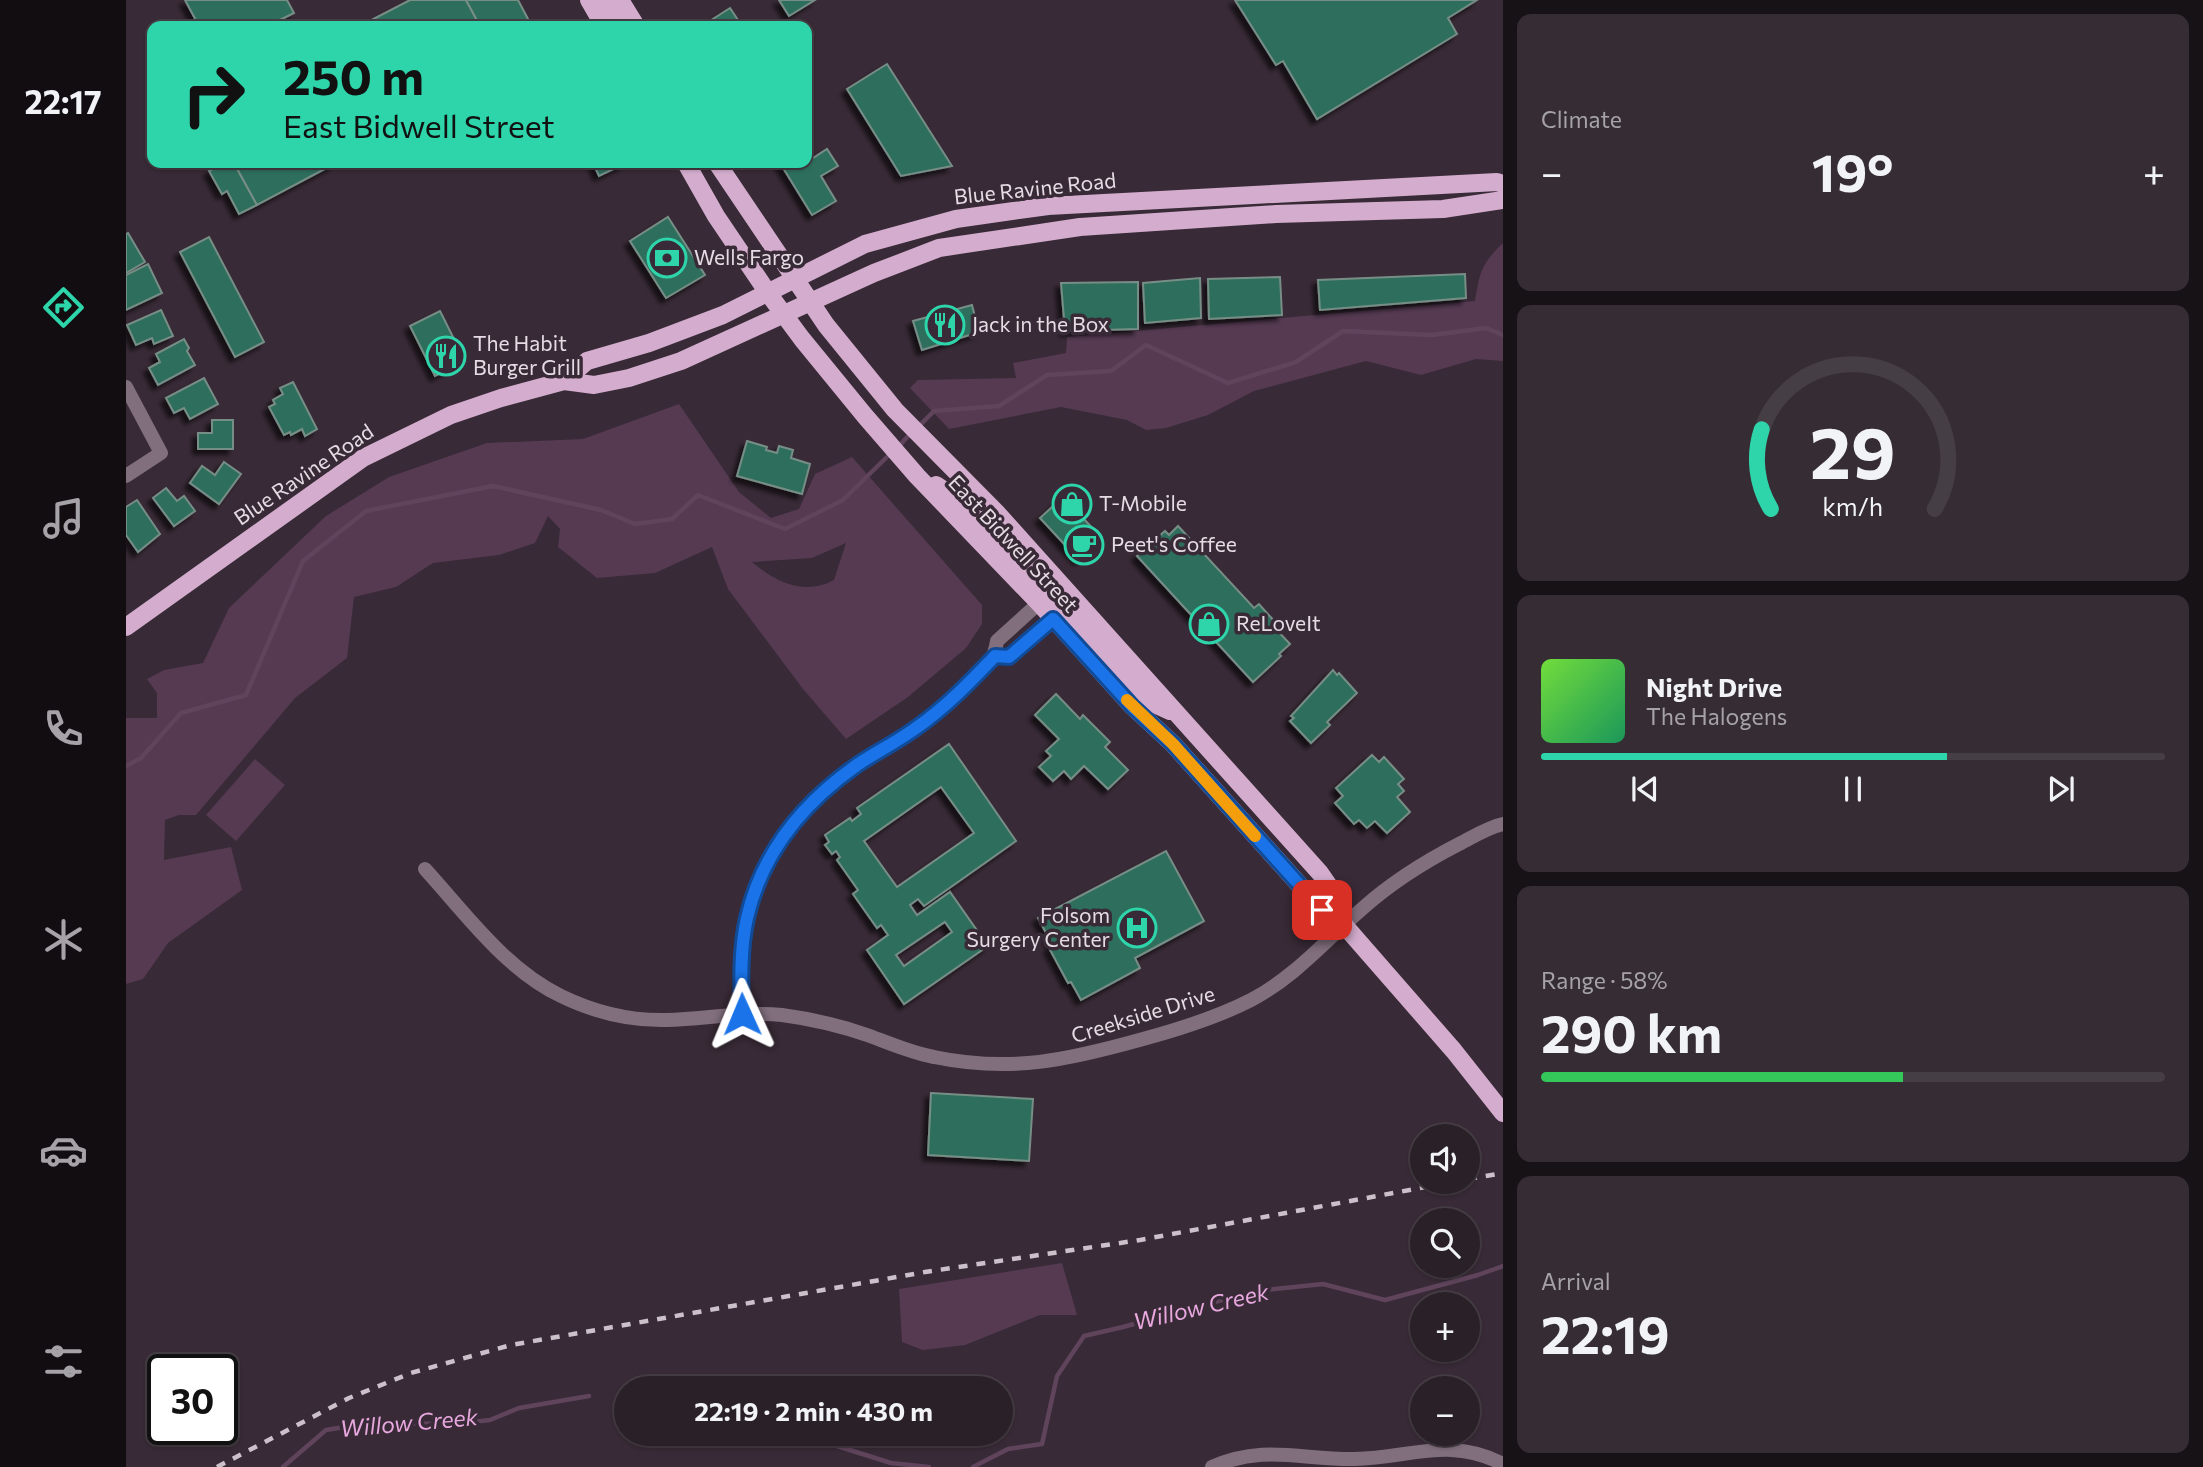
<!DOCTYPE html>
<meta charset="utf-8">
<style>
body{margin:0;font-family:Commissioner,sans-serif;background:#362d34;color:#f1f3f6;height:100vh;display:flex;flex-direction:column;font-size:26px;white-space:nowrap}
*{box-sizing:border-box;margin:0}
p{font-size:23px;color:#a5a3a8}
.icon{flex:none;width:38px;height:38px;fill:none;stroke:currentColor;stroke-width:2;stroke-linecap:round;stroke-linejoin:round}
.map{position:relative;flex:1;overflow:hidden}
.details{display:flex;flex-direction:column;gap:14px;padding:14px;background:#171216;width:700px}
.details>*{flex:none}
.top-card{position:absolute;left:21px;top:21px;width:665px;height:147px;border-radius:14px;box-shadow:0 2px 5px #0004,0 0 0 2px #463e45;background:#2ed4aa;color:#111;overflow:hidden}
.fabs{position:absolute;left:1284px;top:1124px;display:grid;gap:14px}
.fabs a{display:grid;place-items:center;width:70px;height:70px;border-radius:50%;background:#2a2028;box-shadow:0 2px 5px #0004,0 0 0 2px #463e45;font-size:35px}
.speed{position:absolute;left:21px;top:1354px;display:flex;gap:14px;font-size:35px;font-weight:700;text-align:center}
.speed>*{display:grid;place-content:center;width:91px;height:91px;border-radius:50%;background:#2a2028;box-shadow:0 2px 5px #0004,0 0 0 2px #463e45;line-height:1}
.speed .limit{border:4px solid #111;border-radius:10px;background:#fff;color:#111}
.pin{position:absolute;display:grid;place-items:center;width:60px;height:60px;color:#fff;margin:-30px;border-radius:14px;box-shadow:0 4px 10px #0006}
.me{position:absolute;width:77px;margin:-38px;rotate:359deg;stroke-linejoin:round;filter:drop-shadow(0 0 5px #0008)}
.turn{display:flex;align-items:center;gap:24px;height:147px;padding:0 21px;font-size:32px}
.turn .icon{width:91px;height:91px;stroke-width:2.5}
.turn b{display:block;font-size:49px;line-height:60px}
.big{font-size:52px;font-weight:700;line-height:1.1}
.details .widget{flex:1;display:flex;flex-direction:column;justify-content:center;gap:10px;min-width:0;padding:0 24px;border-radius:14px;background:#362d34}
.details .dial{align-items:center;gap:0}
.dial svg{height:182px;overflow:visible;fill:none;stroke:#463e45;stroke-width:7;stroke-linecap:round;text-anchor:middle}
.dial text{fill:#f1f3f6;stroke:none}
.song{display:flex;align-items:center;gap:21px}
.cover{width:84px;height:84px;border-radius:10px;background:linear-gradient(135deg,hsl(100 70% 55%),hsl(150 70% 35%))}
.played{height:7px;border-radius:4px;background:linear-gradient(90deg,#2ed4aa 65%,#463e45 65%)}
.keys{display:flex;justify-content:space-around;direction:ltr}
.heat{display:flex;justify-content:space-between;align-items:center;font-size:38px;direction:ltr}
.charge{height:10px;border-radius:5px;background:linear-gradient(90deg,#34c759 58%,#463e45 0)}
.trip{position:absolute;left:488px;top:1376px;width:399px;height:70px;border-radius:35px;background:#2a2028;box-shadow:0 2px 5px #0004,0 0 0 2px #463e45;font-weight:700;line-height:70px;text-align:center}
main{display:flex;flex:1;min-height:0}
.tab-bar{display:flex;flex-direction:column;width:126px;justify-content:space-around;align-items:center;background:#110d10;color:#a5a3a8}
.tab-bar .icon{width:49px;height:49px}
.tab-bar .on{color:#2ed4aa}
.tab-bar b{font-size:32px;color:#f1f3f6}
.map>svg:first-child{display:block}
.green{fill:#553a52;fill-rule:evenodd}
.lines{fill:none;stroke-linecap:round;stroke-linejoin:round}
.stream{stroke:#5f445c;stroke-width:4.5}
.building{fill:#2e6e5b;stroke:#778e86;stroke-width:2;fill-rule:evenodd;filter:url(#shadow)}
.minor{stroke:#826f7e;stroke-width:14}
.major{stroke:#d4adce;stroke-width:18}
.rail{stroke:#ccc1ca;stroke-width:4.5;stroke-dasharray:9 9;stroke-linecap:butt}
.route-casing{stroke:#114b97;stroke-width:18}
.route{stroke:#1a73e8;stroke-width:12}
.slow{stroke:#f59e0b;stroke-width:12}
.labels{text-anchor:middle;stroke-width:7;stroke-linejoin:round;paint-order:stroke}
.street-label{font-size:21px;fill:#e6dce4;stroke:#382a36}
.poi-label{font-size:21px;fill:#e6dce4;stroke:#382a36;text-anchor:start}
.water-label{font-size:23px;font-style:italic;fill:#e8a8df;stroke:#382a36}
</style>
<main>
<nav class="tab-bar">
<b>22:17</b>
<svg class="icon on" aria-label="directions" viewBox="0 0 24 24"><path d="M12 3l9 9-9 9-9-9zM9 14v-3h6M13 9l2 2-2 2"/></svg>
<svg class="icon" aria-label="music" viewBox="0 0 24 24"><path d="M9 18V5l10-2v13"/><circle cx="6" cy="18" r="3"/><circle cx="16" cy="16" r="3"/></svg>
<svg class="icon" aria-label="phone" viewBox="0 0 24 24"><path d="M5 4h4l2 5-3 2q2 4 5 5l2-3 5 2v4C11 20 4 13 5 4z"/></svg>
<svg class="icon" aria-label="climate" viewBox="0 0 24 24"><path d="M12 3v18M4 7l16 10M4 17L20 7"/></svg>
<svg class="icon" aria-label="car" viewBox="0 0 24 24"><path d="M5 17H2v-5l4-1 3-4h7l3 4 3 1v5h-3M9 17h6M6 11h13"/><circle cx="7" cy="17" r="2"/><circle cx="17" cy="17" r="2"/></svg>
<svg class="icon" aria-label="filters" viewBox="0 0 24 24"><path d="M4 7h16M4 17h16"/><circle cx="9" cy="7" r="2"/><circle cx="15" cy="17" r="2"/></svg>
</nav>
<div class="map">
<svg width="1377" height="1467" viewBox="0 0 1377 1467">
<defs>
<filter id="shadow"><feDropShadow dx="-5" dy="5" stdDeviation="2" flood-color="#0009"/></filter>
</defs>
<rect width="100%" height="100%" fill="#382a36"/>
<g class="green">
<path d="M1377 243V361L1350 359 1295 375 1240 361 1128 391 1082 415 1040 428 1020 430 1001 420 935 407 823 429 784 388 792 380 890 378 887 363 940 353 941 337 1349 301C1354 272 1355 264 1377 243Z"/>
<path d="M553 404 613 492 645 518 673 509 689 474 726 457 856 605V624L840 648 782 697 720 739 677 689 602 589 586 547 529 573 471 578 432 547 434 529 422 516 409 543 373 555 307 563 270 587 228 597 221 658 169 698 70 815H53L39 820 38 860 105 847 116 890 42 943 17 979 0 984V718H31V693L21 679 38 670 77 663 103 608 200 516 263 477 361 443 457 439ZM720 543 708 580C679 596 649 582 626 562L686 558Z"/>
<polygon points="129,759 159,785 110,841 80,815"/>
<polygon points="936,1263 951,1315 914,1315 839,1345 797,1350 776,1342 773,1289"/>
</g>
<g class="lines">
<g class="stream">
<polyline points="792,427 808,411 873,406 921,375 985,371 1020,345 1102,383 1170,362 1217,331 1306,335 1360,328 1377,335"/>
<polyline points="772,447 785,433"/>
<polyline points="0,766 15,758 55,713 120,695 177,561 240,511 367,486 475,510 509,524 546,519 572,495 659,529 717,500 765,453"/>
<polyline points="493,1395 500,1398"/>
<polyline points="553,1433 557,1436 560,1433"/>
<polyline points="670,1433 765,1463 803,1467"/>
<polyline points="157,1467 200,1430 242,1423 328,1424 364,1420 393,1408 463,1396"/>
<polyline points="847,1467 882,1449 916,1444 931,1376 958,1336 997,1327 1129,1291 1197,1284 1259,1300 1352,1275 1377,1266"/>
</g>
</g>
<g class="building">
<polygon points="59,0 161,0 168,13 142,26 73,26"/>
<polygon points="284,0 340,0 354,26 234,26"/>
<polygon points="340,0 392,0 402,19 397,22 399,26 354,26"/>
<polygon points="653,0 689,0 663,16"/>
<polygon points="1109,0 1351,0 1322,18 1331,34 1191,119 1157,61 1150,65"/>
<polygon points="604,8 616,26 576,26"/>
<polygon points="761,64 826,166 775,176 721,89"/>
<polygon points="681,147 687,158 701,149 712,166 695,176 710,201 686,215 654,163 681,163"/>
<polygon points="98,163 108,163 131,205 113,214 101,191 96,194 83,171"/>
<polygon points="108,163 210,163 131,205"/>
<polygon points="467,163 500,163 473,176"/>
<polygon points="542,217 579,275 540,298 504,241"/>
<polygon points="2,233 19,262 0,273 0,234"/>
<polygon points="83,237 138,342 109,357 54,252"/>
<polygon points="22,264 36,293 0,310 0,275"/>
<polygon points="1339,274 1340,298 1194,310 1192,280"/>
<polygon points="1154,277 1156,315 1083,319 1082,279"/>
<polygon points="1074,278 1075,318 1019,323 1017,283"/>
<polygon points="1012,282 1012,329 939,331 935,283"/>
<polygon points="846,305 853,332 796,350 787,321"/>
<polygon points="35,310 47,336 28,344 26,338 10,345 1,325"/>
<polygon points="314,311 339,361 309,376 284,326"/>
<polygon points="58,339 63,348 61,351 69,365 32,385 23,368 34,362 30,354"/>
<polygon points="78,378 92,404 64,419 58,408 48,413 40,398"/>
<polygon points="167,382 191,429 179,436 176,429 165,435 164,432 158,435 143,407 149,404 147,400 157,394 154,388"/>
<polygon points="86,420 107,420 107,449 72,449 72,433 86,433"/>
<polygon points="621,441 641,447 640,450 651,453 653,446 667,450 665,458 684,464 676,494 611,476"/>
<polygon points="98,462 115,474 93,504 64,483 76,466 89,475"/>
<polygon points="40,488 51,501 58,496 69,511 48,526 27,498"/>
<polygon points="947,488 964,506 954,515 975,537 953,560 914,518"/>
<polygon points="11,500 34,534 12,552 0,535 0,507"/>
<polygon points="1052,526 1128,608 1133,604 1149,622 1146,625 1164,644 1153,654 1155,656 1127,682 1011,556 1039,531 1043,535"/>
<polygon points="1207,670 1211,675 1213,673 1231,693 1201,722 1204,725 1185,743 1164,721 1168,718 1165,716"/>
<polygon points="930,694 954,719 957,715 984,742 979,747 1002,770 982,789 958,766 945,779 938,771 927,781 913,767 925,756 920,751 933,739 909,715"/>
<path d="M823 744 890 841 798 906 792 899 784 905 791 915 824 892 862 946 778 1004 741 950 762 935 755 925 751 928 727 894 732 890 711 860 714 857 710 851 706 854 699 845 703 842 699 835 724 818 726 821 735 814 731 808ZM815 787 848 833 771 887 738 841ZM819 922 826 932 778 966 770 955Z"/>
<polygon points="1246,755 1253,762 1258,757 1278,779 1272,784 1278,791 1271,797 1284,812 1261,833 1249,821 1241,828 1233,820 1228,824 1209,803 1217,796 1210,788"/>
<polygon points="1040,851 1078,921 1009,958 1014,968 955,1000 945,982 942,983 923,948 927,946 912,918"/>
<polygon points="805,1093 907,1099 903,1161 802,1155"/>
</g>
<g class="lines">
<g class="minor">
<polyline points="0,387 35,453 0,476"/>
<polyline points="869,656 883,657 927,619"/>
<path d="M299 869C340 914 379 969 435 996 468 1012 505 1021 541 1020 580 1019 617 1011 656 1015 687 1019 716 1026 744 1036 765 1044 786 1053 808 1057 885 1073 942 1060 1017 1039 1054 1029 1090 1018 1125 1000 1169 977 1200 940 1237 908 1265 883 1300 861 1333 844 1347 837 1362 827 1377 824"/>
<path d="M616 1014C616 990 615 967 617 944 623 868 670 809 731 766 769 738 810 719 843 684 857 669 868 663 871 641L913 603"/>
<path d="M1086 1467C1138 1444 1176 1460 1229 1459 1284 1458 1323 1436 1377 1464"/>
</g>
<g class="major">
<polyline points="463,0 478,26"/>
<polyline points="477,0 494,26"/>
<polyline points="494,0 510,26"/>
<polyline points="560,163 590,216 642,293 676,339 739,416 791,476 913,603 1006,706 1047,744 1196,910 1218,925 1328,1051 1377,1113"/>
<polyline points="591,163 700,325 769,410 870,512 1194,873 1212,899 1218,925"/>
<polyline points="438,381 461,361 523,343 597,315 739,244 830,219 922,206 1371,182 1377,184"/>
<polyline points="810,485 847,510 925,593 932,594 940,591"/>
<polyline points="920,606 945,619 1018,699 1044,711"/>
<polyline points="0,627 237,458 325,415 375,398 438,381 468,385 503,378 555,361 748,273 813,248 954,227 1150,214 1317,209 1377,200"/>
</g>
<g class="rail">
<polyline points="1342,1179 1377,1173"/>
<polyline points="91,1467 223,1398 285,1373 385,1345 799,1272 1014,1240 1332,1181"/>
</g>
</g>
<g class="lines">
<defs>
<path id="route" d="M616 1014C615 982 614 949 621 918 636 852 677 803 731 765 750 752 771 742 790 728 820 707 844 682 869 656L883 657 927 619 1006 706 1047 744 1196 910"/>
</defs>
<use href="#route" class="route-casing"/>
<use href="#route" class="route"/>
<polyline class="slow" points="1001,700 1047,744 1129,836"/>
</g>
<defs>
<symbol id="bank-ring" viewBox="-11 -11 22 22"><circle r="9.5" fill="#382a36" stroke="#2ed4aa" stroke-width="1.5"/><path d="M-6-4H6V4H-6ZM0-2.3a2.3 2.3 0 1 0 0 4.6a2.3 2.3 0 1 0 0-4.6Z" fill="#2ed4aa"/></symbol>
<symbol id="restaurant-ring" viewBox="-11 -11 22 22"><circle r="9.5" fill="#382a36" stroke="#2ed4aa" stroke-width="1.5"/><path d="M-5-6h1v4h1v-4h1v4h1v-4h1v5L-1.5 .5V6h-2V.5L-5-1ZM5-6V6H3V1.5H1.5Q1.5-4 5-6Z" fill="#2ed4aa"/></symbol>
<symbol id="shop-ring" viewBox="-11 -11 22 22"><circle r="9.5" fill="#382a36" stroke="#2ed4aa" stroke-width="1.5"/><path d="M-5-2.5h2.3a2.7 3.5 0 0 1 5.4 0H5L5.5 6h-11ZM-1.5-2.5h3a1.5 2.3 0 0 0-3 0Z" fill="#2ed4aa"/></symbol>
<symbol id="cafe-ring" viewBox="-11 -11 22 22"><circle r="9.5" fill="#382a36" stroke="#2ed4aa" stroke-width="1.5"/><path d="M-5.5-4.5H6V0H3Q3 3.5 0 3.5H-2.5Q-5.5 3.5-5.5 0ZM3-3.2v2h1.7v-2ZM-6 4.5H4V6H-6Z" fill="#2ed4aa"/></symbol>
<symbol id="hospital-ring" viewBox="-11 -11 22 22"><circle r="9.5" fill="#382a36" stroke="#2ed4aa" stroke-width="1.5"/><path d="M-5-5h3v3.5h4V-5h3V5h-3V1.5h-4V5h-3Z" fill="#2ed4aa"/></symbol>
</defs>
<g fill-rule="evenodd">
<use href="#bank-ring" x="519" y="236" width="44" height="44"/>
<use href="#restaurant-ring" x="797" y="303" width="44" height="44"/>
<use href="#restaurant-ring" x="298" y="334" width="44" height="44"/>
<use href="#shop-ring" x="924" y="482" width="44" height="44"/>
<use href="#cafe-ring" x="936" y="523" width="44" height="44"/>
<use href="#shop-ring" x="1061" y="602" width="44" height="44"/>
<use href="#hospital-ring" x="989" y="906" width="44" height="44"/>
</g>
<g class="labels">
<g class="street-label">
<text transform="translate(909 189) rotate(-6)" y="7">Blue Ravine Road</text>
<text transform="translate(178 475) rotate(-34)" y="7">Blue Ravine Road</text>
<text transform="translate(887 544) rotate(47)" y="7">East Bidwell Street</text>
<text transform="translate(1017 1015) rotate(-17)" y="7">Creekside Drive</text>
</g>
<g class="poi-label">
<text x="568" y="265">Wells Fargo</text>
<text x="846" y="332">Jack in the Box</text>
<text x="347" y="351">The Habit<tspan x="347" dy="24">Burger Grill</tspan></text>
<text x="973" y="511">T-Mobile</text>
<text x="985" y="552">Peet's Coffee</text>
<text x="1110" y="631">ReLoveIt</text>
<text x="984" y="923" text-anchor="end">Folsom<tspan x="984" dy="24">Surgery Center</tspan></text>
</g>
<g class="water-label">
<text transform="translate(1075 1307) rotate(-13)" y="8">Willow Creek</text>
<text transform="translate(283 1423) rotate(-5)" y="8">Willow Creek</text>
</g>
</g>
</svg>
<div class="fabs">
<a><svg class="icon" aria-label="sound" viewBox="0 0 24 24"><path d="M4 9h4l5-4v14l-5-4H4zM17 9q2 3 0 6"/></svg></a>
<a><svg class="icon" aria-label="search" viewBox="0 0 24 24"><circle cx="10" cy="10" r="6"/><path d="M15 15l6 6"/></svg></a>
<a>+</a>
<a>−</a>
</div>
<div class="speed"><div class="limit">30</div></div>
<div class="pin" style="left:1196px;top:910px;background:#d93025"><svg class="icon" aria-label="arrive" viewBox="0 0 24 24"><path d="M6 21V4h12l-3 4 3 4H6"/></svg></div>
<svg class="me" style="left:616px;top:1014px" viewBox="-20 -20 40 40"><path d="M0-17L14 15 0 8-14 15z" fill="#1a73e8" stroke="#fff" stroke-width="4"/></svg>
<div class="trip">22:19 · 2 min · 430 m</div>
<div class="top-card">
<div class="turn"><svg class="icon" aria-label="right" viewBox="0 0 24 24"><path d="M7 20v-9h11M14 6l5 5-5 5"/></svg><div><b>250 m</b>East Bidwell Street</div></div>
</div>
</div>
<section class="details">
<div class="widget"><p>Climate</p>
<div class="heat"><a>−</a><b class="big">19°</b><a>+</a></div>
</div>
<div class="widget dial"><svg viewBox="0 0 100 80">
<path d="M14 69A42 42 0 1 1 86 69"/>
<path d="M14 69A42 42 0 0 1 10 34" stroke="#2ed4aa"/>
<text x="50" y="56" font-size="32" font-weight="700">29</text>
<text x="50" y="72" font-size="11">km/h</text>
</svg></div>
<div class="widget">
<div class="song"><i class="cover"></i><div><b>Night Drive</b><p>The Halogens</p></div></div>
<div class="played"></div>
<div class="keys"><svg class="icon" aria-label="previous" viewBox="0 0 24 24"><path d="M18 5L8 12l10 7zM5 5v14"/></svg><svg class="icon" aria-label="pause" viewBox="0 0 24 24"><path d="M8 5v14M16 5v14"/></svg><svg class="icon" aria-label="next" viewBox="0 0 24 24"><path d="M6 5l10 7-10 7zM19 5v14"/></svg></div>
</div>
<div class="widget"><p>Range · 58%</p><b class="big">290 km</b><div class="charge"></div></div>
<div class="widget"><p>Arrival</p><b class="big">22:19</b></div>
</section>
</main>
